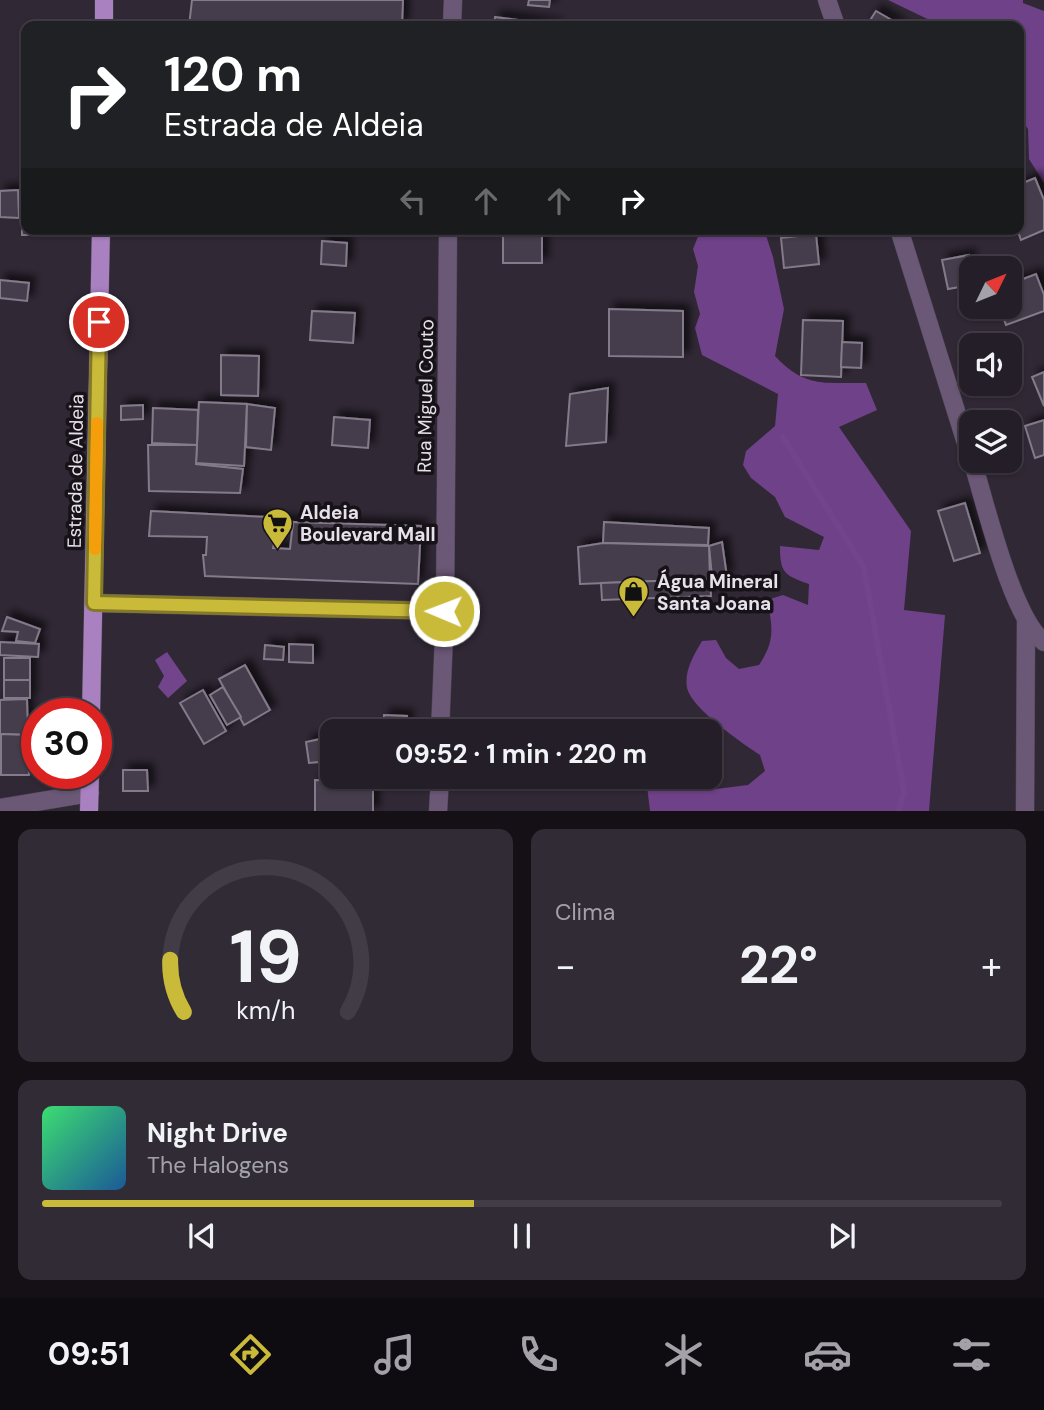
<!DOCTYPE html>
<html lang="pt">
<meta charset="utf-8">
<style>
body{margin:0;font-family:"DM Sans",sans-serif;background:#302b34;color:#f1f3f6;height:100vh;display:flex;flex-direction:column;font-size:26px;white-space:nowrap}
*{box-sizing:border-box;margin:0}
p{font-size:23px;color:#a3a2a8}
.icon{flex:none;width:38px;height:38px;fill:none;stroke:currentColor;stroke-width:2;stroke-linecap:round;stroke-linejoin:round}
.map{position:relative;height:811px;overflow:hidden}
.details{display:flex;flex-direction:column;gap:18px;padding:18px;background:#141016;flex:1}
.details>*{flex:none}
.hud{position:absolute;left:21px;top:21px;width:1003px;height:214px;border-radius:14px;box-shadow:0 2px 5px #0004,0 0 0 2px #413c45;background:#202124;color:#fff;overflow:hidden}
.needle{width:46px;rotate:47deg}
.fabs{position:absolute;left:959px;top:256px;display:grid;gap:14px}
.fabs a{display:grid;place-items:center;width:63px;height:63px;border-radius:14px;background:#241e28;box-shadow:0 2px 5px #0004,0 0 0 2px #413c45;font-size:35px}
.speed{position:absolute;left:21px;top:698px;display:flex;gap:14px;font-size:35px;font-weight:700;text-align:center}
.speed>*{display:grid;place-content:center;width:91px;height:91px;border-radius:50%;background:#241e28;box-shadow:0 2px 5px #0004,0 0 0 2px #413c45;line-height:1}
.speed .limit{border:10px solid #d22;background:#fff;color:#111}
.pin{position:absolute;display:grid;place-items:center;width:60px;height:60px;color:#fff;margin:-30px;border:4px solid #fff;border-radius:50%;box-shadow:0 2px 7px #0007}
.me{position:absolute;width:77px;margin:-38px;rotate:271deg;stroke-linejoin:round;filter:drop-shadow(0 0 5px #0008)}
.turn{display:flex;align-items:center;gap:24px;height:147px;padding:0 28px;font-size:32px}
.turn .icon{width:91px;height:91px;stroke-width:2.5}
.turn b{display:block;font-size:49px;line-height:60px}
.lanes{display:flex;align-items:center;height:66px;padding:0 28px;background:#0003;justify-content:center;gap:35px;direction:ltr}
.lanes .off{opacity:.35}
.big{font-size:52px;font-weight:700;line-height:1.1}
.details .card{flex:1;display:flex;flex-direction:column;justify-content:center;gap:10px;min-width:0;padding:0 24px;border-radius:14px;background:#302b34}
.details .dial{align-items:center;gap:0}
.dial svg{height:182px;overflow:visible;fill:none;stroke:#413c45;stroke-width:7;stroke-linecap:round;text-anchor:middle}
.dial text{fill:#f1f3f6;stroke:none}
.song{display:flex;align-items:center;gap:21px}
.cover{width:84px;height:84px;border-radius:10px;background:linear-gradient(135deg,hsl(140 70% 55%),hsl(210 70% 35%))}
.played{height:7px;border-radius:4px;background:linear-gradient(90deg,#caba3a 45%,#413c45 45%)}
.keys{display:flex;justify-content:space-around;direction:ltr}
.heat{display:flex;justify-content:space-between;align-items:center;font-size:38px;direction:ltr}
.details .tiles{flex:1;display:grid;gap:18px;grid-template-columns:1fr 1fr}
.card:last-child{grid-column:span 2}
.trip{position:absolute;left:320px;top:719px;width:402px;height:70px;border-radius:14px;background:#241e28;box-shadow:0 2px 5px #0004,0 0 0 2px #413c45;font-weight:700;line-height:70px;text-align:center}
.tabs{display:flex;height:112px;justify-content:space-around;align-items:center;background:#0e0c10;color:#a3a2a8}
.tabs .icon{width:49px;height:49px}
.tabs .selected{color:#caba3a}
.tabs b{font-size:32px;color:#f1f3f6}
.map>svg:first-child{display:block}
.forest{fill:#6f4188}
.water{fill:#72448c}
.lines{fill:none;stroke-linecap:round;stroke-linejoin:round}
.stream{stroke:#72448c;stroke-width:6}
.building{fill:#453d4b;stroke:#837a8a;stroke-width:2;filter:url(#shadow)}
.street-casing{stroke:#4d4652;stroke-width:19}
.primary-casing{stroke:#4d4652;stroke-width:19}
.street{stroke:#6b5776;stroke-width:18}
.primary{stroke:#a981c1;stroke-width:18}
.route-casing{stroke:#837926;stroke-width:18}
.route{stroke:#caba3a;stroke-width:12}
.slow{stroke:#f59e0b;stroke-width:12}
.labels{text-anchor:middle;stroke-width:7;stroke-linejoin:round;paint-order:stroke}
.street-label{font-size:19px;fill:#e6e1ea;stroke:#161218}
.poi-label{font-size:19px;font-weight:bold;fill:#e6e1ea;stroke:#161218;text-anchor:start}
</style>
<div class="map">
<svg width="1044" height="812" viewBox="0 0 1044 812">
<defs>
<filter id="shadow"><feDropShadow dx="6" dy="-6" stdDeviation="3.5" flood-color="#0009"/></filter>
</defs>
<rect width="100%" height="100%" fill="#302835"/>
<g class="forest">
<polygon points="888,0 1023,0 1023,3 1044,11 1044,183 1029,159 1028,129 1019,116 1018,26 942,26"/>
<path d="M701 229H764L773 257 784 309 775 356C806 389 825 382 866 383L877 410 839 427 911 531 904 610 945 615 929 811H650L647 786 653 777H701L716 789 748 785 765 771 760 755C742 743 692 709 687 688 684 670 694 655 702 641L716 640 726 658 739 669 759 665C775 641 773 628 767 600L783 595 808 605 809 584C784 575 780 573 780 546L819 550 824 537 785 517 775 497 751 478 743 465 746 451 775 426 778 394 702 355 695 328 700 314 694 292 698 266 693 249Z"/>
</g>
<polygon class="water" points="167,652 187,681 168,698 158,687 164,676 155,660"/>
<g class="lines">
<polyline class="stream" points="783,437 864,568 904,792 898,812"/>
</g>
<g class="building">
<polygon points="192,0 403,0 402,26 189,26"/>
<polygon points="529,0 550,0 549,7 528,5"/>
<polygon points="876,11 902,26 867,25"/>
<polygon points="495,17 556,25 556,26 494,26"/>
<polygon points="1035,178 1044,200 1044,230 1021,240 1017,229 1018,185"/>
<polygon points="22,187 26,187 26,229 46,229 46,235 22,235"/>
<polygon points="18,190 19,218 0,217 0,191"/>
<polygon points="816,234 819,264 784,268 781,238"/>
<rect x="503" y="235" width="39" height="28"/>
<polygon points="322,241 347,243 346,266 321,264"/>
<polygon points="969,255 971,285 948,289 942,260"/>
<polygon points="1036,274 1044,295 1044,311 1006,325 999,306 1010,306 1010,284"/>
<polygon points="0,280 29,283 27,301 0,298"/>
<polygon points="609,309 683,311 683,357 609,356"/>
<polygon points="312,311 355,313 353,343 310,340"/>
<polygon points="803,320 843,321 841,377 801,375"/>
<polygon points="842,342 862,343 861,368 841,367"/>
<polygon points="221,355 259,356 258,396 221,395"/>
<polygon points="1044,372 1044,406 1032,377"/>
<polygon points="608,388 606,442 566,446 570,394"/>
<polygon points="199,402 247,404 244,466 196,463"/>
<polygon points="247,404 275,408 271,450 246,447"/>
<polygon points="143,405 143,419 121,420 121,406"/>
<polygon points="153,408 198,410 197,445 152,443"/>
<polygon points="334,417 370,420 368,448 332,445"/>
<polygon points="1044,420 1044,455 1035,458 1025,426"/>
<polygon points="148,445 197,445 196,464 243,469 240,493 149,491"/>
<polygon points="965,503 980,553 954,561 938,511"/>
<polygon points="151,511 267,517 266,529 277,530 273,548 290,549 293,522 421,526 418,584 205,576 203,555 206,555 207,537 149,536"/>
<polygon points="267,519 293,522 292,531 266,529"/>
<polygon points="604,522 709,528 708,545 603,543"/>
<polygon points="722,542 727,577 712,576 709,546"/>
<polygon points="603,543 709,546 710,579 580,584 578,547"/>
<polygon points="710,579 711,596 602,600 601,583"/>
<polygon points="7,617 40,629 35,643 16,641 18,632 2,631"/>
<polygon points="0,642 39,644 38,657 0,655"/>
<polygon points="289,644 313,645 313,663 289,662"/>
<polygon points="265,645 284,647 283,660 264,659"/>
<rect x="4" y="658" width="26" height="22"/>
<polygon points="245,665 270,710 244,725 219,679"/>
<rect x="4" y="680" width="26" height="18"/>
<polygon points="223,687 241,717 227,725 210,695"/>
<polygon points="203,690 226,731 204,744 180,703"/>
<polygon points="27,699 28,735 0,734 0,700"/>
<polygon points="384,715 407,716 406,731 383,730"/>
<polygon points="1,734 28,735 29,775 1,775"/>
<polygon points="28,735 37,735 37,767 31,767"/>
<polygon points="320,739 319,762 309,763 306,742"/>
<polygon points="320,739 332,739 332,768 321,769"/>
<polygon points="123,770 147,770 148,791 123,791"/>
<polygon points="315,780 373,781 373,812 315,812"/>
</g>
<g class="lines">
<defs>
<g id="street">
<polyline points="827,0 836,26"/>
<polyline points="452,26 453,0"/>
<polyline points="899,229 971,459"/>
<path d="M972 460C985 502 1012 618 1044 642"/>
<polyline points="94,603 445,611"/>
<polyline points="440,732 445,611 448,229"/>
<polyline points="0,808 90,793"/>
<polyline points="438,812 440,777"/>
<polyline points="1025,812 1026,622"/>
</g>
<g id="primary">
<polyline points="104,26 104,0"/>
<polyline points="91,714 101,229"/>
<polyline points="89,812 90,774"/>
</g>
</defs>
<use href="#street" class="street-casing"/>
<use href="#primary" class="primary-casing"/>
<use href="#street" class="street"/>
<use href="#primary" class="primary"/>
</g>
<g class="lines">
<defs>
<polyline id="route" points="99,322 94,603 444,611"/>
</defs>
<use href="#route" class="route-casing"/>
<use href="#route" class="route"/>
<polyline class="slow" points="95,549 97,423"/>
</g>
<defs>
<symbol id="supermarket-pin" viewBox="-11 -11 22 30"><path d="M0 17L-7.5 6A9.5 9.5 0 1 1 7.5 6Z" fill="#caba3a" stroke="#161218"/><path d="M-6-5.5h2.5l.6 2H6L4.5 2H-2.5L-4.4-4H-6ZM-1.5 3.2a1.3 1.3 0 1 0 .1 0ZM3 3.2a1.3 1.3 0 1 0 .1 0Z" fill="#111"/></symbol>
<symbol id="shop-pin" viewBox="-11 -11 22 30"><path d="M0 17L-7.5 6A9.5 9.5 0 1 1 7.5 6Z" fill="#caba3a" stroke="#161218"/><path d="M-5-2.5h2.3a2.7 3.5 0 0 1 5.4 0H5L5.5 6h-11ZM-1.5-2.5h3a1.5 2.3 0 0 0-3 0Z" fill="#111"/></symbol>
</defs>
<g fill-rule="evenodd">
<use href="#supermarket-pin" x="260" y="506" width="35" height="47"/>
<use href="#shop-pin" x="616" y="574" width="35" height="47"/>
</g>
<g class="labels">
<g class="street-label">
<text transform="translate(425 396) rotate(-89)" y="7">Rua Miguel Couto</text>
<text transform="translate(75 471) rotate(-89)" y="7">Estrada de Aldeia</text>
</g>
<g class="poi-label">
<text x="300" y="519">Aldeia<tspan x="300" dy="22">Boulevard Mall</tspan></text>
<text x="657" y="588">Água Mineral<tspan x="657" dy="22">Santa Joana</tspan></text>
</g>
</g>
</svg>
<div class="fabs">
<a><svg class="needle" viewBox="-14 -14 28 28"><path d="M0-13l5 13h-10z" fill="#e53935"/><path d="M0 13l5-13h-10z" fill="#a3a2a8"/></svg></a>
<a><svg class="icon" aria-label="sound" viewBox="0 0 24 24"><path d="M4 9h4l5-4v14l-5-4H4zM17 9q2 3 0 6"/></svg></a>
<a><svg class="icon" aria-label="layers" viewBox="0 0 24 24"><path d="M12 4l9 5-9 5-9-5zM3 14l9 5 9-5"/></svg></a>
</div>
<div class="speed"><div class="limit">30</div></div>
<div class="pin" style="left:99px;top:322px;background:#d93025"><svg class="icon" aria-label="arrive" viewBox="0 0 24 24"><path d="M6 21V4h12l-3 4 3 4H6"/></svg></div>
<svg class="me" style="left:444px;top:611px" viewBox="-20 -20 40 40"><circle r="17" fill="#caba3a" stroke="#fff" stroke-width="3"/><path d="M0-11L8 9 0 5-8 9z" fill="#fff"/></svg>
<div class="trip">09:52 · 1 min · 220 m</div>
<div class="hud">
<div class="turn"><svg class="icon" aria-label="right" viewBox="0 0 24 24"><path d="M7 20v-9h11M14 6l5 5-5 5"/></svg><div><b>120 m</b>Estrada de Aldeia</div></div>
<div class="lanes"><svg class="icon off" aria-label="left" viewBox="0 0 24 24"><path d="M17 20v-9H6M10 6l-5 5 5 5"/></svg><svg class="icon off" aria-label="ahead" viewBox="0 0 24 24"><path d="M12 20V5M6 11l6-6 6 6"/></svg><svg class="icon off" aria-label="ahead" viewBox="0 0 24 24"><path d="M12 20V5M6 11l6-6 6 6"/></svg><svg class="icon" aria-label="right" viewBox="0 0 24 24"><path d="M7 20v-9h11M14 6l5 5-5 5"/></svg></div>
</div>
</div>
<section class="details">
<div class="tiles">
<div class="card dial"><svg viewBox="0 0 100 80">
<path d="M14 69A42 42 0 1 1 86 69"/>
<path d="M14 69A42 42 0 0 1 8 46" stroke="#caba3a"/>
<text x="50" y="56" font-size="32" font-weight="700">19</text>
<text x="50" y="72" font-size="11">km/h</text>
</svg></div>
<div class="card"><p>Clima</p>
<div class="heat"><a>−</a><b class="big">22°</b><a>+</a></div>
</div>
<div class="card">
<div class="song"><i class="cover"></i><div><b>Night Drive</b><p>The Halogens</p></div></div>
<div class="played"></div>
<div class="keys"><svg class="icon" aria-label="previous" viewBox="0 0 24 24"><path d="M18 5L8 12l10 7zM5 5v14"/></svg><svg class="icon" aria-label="pause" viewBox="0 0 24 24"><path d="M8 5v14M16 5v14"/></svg><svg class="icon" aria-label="next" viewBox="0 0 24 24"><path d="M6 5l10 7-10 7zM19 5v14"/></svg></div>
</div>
</div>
</section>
<nav class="tabs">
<b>09:51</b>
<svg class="icon selected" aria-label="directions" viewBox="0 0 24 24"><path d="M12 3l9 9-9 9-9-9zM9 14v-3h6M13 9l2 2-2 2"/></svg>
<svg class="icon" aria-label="music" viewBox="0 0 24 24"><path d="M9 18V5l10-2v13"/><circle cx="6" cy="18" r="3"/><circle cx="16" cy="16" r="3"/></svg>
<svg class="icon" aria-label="phone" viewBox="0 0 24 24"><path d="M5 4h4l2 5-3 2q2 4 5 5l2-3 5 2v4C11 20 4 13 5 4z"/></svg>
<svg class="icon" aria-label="climate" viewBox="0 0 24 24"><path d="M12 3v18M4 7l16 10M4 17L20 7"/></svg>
<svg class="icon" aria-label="car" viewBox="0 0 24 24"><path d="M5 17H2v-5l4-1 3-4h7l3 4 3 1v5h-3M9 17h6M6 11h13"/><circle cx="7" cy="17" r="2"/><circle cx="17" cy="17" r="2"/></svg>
<svg class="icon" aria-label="filters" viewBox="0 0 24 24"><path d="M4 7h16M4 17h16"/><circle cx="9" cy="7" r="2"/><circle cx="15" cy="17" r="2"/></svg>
</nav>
